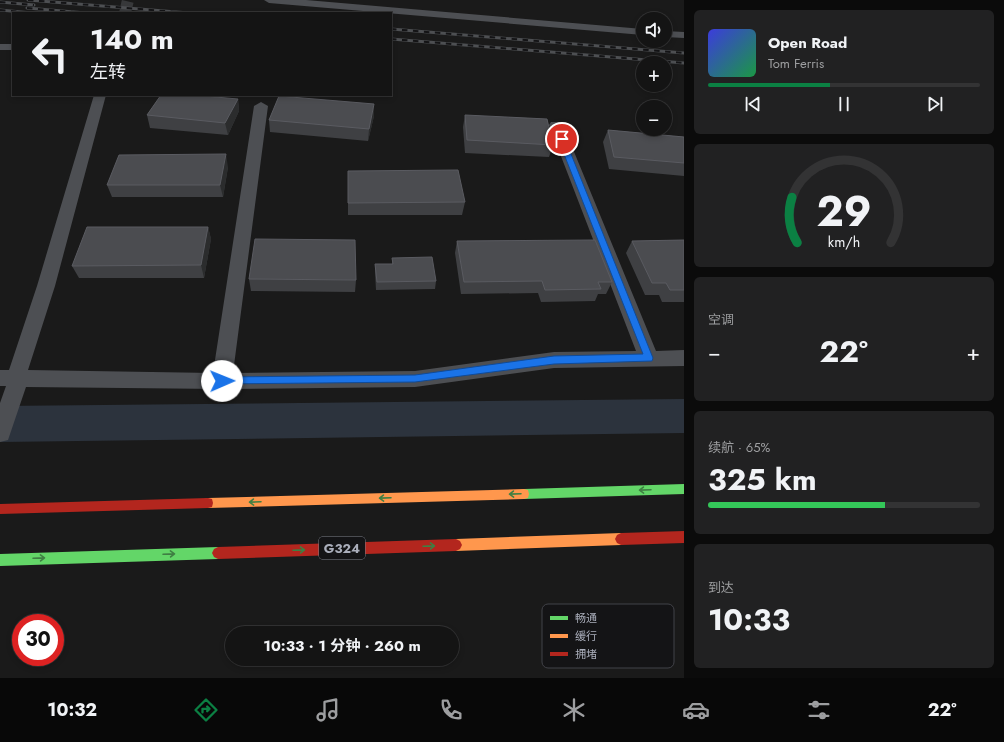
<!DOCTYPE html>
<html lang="zh">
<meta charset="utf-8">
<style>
body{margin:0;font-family:Jost,"Noto Sans SC",sans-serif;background:#212122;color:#f1f3f6;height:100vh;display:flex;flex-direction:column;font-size:15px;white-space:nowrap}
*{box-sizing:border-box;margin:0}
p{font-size:13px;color:#9d9ea0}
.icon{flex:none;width:22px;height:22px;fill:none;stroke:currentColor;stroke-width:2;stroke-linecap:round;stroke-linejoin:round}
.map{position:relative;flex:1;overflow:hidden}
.details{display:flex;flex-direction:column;gap:10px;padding:10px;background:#0b0b0b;width:320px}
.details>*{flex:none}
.guide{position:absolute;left:12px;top:12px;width:380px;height:84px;border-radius:0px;box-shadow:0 2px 6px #0003,0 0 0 1px #333334;background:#141414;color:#f1f3f6;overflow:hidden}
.fabs{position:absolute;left:636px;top:12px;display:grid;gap:8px}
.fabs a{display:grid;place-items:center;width:36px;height:36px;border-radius:50%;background:#141414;box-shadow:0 2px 6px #0003,0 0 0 1px #333334;font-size:20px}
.speed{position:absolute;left:12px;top:614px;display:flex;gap:8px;font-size:20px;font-weight:700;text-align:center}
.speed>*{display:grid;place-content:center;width:52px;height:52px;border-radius:50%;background:#141414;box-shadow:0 2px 6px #0003,0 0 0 1px #333334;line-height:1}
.speed .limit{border:6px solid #d22;background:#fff;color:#111}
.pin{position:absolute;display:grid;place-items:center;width:34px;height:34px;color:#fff;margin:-17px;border:2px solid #fff;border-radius:50%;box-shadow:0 1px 4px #0007}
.me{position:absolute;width:44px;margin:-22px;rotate:89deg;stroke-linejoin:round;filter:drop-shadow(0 0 3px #0008)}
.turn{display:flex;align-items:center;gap:14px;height:84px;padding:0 12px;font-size:18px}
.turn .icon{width:52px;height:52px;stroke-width:2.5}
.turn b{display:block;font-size:28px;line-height:34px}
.big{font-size:30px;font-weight:700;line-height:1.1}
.details .card{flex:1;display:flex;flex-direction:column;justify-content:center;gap:6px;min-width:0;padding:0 14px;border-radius:6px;background:#212122}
.details .dial{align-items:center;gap:0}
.dial svg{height:104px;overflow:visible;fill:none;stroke:#333334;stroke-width:7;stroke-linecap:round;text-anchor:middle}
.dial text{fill:#f1f3f6;stroke:none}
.song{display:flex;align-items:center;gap:12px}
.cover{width:48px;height:48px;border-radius:6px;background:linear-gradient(135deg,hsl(240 70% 55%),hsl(140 70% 35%))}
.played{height:4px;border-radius:2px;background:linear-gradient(90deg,#0b8043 45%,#333334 45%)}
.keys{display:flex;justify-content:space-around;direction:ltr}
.heat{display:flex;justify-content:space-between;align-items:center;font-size:22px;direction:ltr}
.charge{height:6px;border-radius:3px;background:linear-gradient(90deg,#34c759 65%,#333334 0)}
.trip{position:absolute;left:225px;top:626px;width:234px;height:40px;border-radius:20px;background:#141414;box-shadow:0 2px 6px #0003,0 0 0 1px #333334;font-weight:700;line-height:40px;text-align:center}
.tabs{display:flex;height:64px;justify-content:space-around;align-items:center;background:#080808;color:#9d9ea0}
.tabs .icon{width:28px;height:28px}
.tabs .selected{color:#0b8043}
.tabs b{font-size:18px;color:#f1f3f6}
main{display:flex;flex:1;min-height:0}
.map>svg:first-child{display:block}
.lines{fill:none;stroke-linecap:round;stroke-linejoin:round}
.river{fill:#2c333d;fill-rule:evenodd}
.street-tunnel{stroke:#37383a;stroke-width:12;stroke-dasharray:12 6;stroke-linecap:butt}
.street{fill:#4d4f53;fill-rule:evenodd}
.fast{fill:#63d668;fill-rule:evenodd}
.slow{fill:#ff974d;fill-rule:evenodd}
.jam{fill:#b3261e;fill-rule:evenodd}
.rail-casing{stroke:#4d4f52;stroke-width:3}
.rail{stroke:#141416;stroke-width:2;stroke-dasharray:5.5;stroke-linecap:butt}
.wall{fill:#3f4043}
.shaded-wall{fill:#2b2c2d}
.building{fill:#4b4c50;stroke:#5a5b61}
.oneway{stroke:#3f7f43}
.route{fill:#1a73e8;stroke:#114b97}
.labels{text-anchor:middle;stroke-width:4;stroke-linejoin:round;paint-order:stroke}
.shield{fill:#141416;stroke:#7d808a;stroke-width:1}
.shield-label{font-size:13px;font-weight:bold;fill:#aaaebb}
.key{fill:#141416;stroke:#414248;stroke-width:1}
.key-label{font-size:11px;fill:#aaaebb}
</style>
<main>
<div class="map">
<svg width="684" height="678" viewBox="0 0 684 678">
<rect width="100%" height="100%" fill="#1a1a1a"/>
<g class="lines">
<polygon class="river" points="684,399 684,433 0,442 0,406"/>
<polyline class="street-tunnel" points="125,13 128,0"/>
<g class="street">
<polygon points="264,0 306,0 643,29 643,35 269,3"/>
<polygon points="665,31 684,32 684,38 665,37"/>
<rect x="0" y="44" width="13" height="6"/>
<polygon points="94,95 106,95 55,286 28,370 213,373 254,106 261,102 268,106 233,373 415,371 554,352 636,351 549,125 551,122 561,122 563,125 656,351 684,350 684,366 554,368 415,387 222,389 26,387 8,440 0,442 0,403 6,386 0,386 0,370 9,370 37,286"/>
</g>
<g class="fast">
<polygon points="684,484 684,494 524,499 520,498 519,494 520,490 524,489"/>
<polygon points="218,547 222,549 224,553 222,557 218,559 0,566 0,554"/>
</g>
<g class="slow">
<polygon points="524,489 528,490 529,494 528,498 524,499 208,508 204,507 203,503 204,499 208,498"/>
<polygon points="621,533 625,535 627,539 625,543 621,545 456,551 452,549 450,545 452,541 456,539"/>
</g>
<g class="jam">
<polygon points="208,498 212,499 213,503 212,507 208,508 0,514 0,504"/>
<polygon points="684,531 684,543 621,545 617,543 615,539 617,535 621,533"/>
<polygon points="456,539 460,541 462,545 460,549 456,551 218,559 214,557 212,553 214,549 218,547"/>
</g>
<defs>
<g id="rail">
<polyline points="28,0 189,13"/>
<polyline points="0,2 34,5"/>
<polyline points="27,8 86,13"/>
<polyline points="0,10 32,13"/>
<polyline points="391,29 684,53"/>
<polyline points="391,39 684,63"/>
</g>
</defs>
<use href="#rail" class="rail-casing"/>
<use href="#rail" class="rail"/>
</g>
<g class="wall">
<polygon points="238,99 239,111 228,135 150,128 147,115"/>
<polygon points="465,115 553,145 549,157 465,153 463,127"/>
<polygon points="374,116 368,141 270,132 269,120"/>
<polygon points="608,130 684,137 684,176 609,169 603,142"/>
<polygon points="228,167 223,197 112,197 107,185"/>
<polygon points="348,171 465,202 462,215 348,215"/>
<polygon points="208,227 211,239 204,278 79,278 72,266"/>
<polygon points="684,240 684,302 662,302 659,295 645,295 626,253 632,241"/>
<polygon points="457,241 612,282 606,294 598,294 595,301 541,302 538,293 461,294 455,253"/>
<polygon points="392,258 436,281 435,289 376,290 375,272 375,264 392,264"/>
<polygon points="249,279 356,280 355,292 251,291"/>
</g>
<g class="shaded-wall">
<polygon points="238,99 239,111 228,135 225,123"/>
<polygon points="374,104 374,116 368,141 369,129"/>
<polygon points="226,154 228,167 223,197 220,185"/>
<polygon points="208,227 211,239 204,278 201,265"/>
</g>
<g class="building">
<polygon points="161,95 193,95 238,99 225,123 147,115"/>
<polygon points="279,96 374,104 369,129 269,120"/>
<polygon points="465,115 547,119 553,145 467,140"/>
<polygon points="608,130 684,137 684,163 614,157"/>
<polygon points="226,154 220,185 107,185 119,155"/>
<polygon points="458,170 465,202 348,203 348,171"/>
<polygon points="87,227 208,227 201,265 72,266"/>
<polygon points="255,239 355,240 356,280 249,279"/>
<polygon points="595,240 612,282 598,282 601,289 545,290 542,281 464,282 457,241"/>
<polygon points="684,240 684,290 670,290 666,283 652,283 632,241"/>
<polygon points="432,257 436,281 377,282 375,264 393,264 392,258"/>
</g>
<defs><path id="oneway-shaft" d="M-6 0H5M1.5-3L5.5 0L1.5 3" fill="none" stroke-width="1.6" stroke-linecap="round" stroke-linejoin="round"/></defs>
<g class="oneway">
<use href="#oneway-shaft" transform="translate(645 490) rotate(178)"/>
<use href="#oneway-shaft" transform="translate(515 494) rotate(178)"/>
<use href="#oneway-shaft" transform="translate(385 498) rotate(178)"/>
<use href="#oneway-shaft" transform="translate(255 502) rotate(178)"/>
<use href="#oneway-shaft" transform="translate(429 546) rotate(-2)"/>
<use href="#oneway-shaft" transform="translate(299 550) rotate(-2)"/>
<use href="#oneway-shaft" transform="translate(169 554) rotate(-2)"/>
<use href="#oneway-shaft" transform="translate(39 558) rotate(-2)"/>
</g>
<polygon class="route" points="562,137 565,139 653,358 652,361 554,364 415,382 219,384 217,381 222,377 415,375 554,356 643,354 558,139"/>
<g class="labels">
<rect class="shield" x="319" y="537" width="46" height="22" rx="3"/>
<g class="shield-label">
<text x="342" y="553">G324</text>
</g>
</g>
<rect x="542" y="604" width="132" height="64" rx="6" class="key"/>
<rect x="550" y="616" width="18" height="4" fill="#63d668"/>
<rect x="550" y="634" width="18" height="4" fill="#ff974d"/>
<rect x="550" y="652" width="18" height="4" fill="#b3261e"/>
<g class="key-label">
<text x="575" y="622">畅通</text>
<text x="575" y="640">缓行</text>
<text x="575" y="658">拥堵</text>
</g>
</svg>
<div class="fabs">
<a><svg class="icon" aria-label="sound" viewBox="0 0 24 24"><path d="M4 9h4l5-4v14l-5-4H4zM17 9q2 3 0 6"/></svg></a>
<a>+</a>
<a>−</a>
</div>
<div class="speed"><div class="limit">30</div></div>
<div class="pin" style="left:562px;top:139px;background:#d93025"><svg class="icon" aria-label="arrive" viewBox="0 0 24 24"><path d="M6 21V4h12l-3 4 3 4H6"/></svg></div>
<svg class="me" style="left:222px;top:381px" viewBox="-20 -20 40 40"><circle r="19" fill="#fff"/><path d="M0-13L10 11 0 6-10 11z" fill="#1a73e8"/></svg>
<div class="trip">10:33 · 1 分钟 · 260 m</div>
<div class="guide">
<div class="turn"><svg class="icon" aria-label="left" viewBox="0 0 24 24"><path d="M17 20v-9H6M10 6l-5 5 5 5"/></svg><div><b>140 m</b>左转</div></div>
</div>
</div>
<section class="details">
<div class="card">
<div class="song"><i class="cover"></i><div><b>Open Road</b><p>Tom Ferris</p></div></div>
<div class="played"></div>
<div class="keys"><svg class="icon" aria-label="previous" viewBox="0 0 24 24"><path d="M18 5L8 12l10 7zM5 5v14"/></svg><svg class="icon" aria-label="pause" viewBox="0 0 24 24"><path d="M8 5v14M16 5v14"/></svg><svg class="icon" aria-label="next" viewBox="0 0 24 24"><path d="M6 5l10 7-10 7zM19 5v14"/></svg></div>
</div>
<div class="card dial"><svg viewBox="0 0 100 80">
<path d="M14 69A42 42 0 1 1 86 69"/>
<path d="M14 69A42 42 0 0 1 10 34" stroke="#0b8043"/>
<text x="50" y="56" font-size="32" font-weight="700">29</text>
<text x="50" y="72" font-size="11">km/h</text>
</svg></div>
<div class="card"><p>空调</p>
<div class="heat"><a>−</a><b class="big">22°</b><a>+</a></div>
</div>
<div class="card"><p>续航 · 65%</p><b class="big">325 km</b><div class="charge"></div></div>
<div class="card"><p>到达</p><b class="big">10:33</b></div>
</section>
</main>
<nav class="tabs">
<b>10:32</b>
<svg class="icon selected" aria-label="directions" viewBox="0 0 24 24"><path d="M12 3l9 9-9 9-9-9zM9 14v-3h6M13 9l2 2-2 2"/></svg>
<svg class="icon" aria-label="music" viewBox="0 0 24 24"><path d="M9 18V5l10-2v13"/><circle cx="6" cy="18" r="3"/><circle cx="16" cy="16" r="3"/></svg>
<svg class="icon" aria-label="phone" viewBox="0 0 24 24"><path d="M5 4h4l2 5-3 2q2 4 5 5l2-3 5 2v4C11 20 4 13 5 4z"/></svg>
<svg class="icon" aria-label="climate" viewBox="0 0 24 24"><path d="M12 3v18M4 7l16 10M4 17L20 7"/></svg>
<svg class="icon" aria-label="car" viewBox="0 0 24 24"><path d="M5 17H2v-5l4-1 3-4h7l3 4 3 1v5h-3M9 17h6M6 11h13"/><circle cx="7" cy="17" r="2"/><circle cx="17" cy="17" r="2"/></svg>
<svg class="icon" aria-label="filters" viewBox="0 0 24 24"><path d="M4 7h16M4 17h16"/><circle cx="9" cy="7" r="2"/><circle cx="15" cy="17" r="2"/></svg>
<b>22°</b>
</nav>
